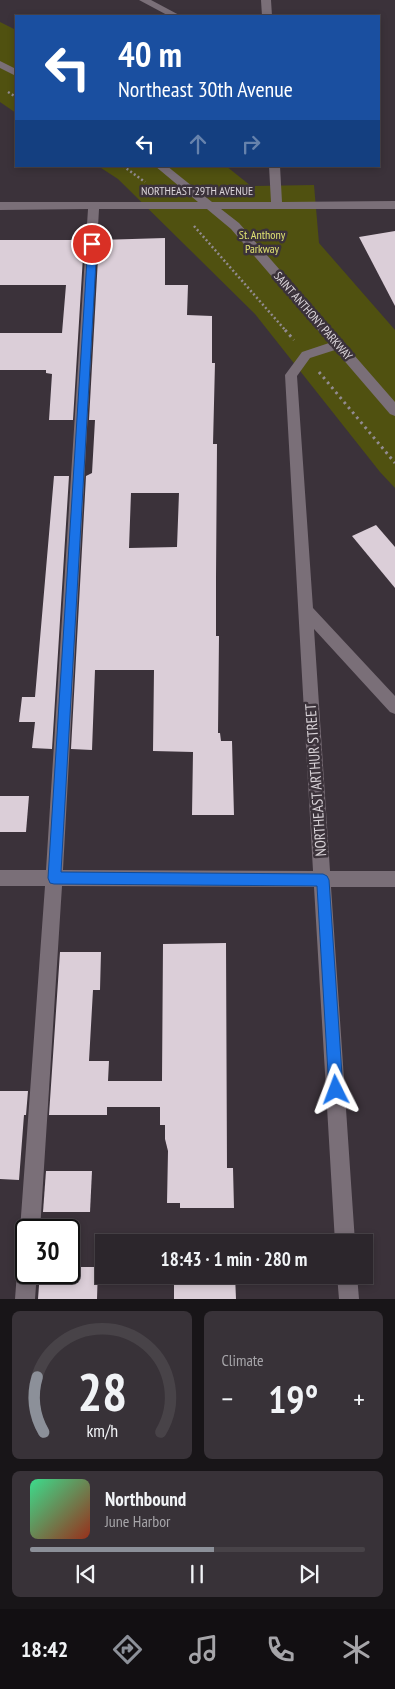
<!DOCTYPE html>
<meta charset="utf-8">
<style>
body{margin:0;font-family:"PT Sans Narrow",sans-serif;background:#383238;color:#f1f3f6;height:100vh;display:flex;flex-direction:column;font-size:19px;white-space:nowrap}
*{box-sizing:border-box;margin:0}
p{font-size:16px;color:#a6a5a9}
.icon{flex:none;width:28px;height:28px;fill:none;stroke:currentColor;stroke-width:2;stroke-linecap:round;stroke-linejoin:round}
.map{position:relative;height:1299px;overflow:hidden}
.details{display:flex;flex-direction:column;gap:12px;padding:12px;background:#181518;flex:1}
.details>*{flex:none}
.hud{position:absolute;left:15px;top:15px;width:365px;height:152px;border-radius:0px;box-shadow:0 2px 8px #0003,0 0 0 1px #484348;background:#1a4fa0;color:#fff;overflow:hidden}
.speed{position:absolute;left:15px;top:1219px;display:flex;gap:10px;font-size:25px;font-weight:700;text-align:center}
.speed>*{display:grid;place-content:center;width:65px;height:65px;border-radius:50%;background:#2c262c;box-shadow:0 2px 8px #0003,0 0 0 1px #484348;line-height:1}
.speed .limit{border:2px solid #111;border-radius:8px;background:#fff;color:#111}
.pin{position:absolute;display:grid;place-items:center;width:42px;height:42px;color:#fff;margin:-21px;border:2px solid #fff;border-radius:50%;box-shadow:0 1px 5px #0007}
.me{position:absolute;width:55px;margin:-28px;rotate:357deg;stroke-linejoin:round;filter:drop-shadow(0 0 4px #0008)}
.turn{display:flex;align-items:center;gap:18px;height:105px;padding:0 20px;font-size:22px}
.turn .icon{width:65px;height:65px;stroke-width:2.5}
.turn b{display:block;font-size:35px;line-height:42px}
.lanes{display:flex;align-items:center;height:48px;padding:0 20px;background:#0003;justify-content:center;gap:25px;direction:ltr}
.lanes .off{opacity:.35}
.big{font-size:38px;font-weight:700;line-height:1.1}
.details .card{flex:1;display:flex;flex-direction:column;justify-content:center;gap:8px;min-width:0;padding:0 18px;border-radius:8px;background:#383238}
.details .dial{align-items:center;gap:0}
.dial svg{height:130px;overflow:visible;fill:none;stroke:#484348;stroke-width:7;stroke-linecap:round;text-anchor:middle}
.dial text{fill:#f1f3f6;stroke:none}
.song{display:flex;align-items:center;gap:15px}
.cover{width:60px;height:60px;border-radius:8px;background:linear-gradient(135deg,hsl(150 70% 55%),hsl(10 70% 35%))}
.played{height:5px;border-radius:2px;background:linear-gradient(90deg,#8c9099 55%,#484348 55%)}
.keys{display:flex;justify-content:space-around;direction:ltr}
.heat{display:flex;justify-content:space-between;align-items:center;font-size:28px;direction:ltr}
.details .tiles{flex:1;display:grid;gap:12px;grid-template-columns:1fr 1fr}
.card:last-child{grid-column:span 2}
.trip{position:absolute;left:95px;top:1234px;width:278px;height:50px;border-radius:0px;background:#2c262c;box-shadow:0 2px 8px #0003,0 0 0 1px #484348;font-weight:700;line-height:50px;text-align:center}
.menu{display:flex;height:80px;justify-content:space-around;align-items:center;background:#120f12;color:#a6a5a9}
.menu .icon{width:35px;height:35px}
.menu .active{color:#8c9099}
.menu b{font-size:22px;color:#f1f3f6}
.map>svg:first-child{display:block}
.green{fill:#505110}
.building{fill:#dbced8;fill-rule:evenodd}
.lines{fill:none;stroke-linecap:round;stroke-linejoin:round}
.path-far1{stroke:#928b91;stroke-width:2.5;stroke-dasharray:2 2.5;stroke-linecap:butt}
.path{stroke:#928b91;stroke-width:3;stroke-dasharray:2.5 4;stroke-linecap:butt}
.minor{fill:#7a6f78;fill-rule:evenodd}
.route{fill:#1a73e8;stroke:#114b97}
.labels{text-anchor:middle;stroke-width:5;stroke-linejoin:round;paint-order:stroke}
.far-street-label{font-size:12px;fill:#dad4d9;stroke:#3b323a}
.far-park-label{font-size:12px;fill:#dfe272;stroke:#3b323a}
.street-label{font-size:15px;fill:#dad4d9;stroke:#3b323a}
</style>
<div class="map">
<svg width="395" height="1299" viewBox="0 0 395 1299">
<rect width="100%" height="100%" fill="#3b323a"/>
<g class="green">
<polygon points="0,22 16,30 16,113 0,102"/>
<polygon points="98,166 226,166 251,186 314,185 319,243 395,330 395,488 380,472 255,314 118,179"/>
</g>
<g class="building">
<polygon points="395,231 395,306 359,237"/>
<path d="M165 238V285H188L187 315 212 316V363H215L213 444H217L216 577V636H219L218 733H220L221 741H232L234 815H192L193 752 153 751 154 670H95L92 750 71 749 86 476 92 473 95 420H89L99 240ZM131 493H179L177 547 129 548Z"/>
<polygon points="0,240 84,240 73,420 49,420 52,374 46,373 46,370 0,370 0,333 62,333 66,285 0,285"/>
<polygon points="54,476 69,476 52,749 32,748 35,722 19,722 22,697 35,697"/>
<polygon points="376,525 395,547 395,588 352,536"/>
<polygon points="0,796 29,796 26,832 0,832"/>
<polygon points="226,943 227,1168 233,1168 234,1208 180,1208 180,1203 167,1203 168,1151 165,1139 165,1125 160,1125 160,1107 107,1107 107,1115 49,1115 60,952 101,952 100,990 93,990 89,1061 109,1061 108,1081 162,1081 163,944"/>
<polygon points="0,1091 28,1091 26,1115 24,1115 19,1180 0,1179"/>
<polygon points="46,1171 92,1171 90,1212 43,1212"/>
<polygon points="69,1267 98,1267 97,1299 38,1299 40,1272 69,1272"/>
<polygon points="174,1275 235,1275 236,1299 174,1299"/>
</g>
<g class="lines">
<g class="path-far1">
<polyline points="8,92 16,97"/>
<polyline points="123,166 145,182"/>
<polyline points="194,226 286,331"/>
</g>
<g class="path">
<polyline points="285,330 294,340"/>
<polyline points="319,372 395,463"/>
</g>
<g class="minor">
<polygon points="139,0 151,0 181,16 169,16"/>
<polygon points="261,0 271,0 272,16 262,16"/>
<polygon points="0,61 16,69 16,76 0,68"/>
<path d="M155 166H167L212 202H271L269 166H280L282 202 395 201V209H221L239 223 395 402V416L390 414 335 350 310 358 297 376 313 608 395 696V714L390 712 314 629 330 871H395V887H331L355 1242H335L314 887 62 886 40 1230H26V1238L23 1237 20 1230 45 886H0V870H46L88 209 0 210V202H198ZM99 209H207L231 229 329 343 302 352 285 375 313 871 63 870Z"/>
<polygon points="26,1262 26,1272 37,1272 35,1299 15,1299 17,1272 20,1265"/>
<polygon points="337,1275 357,1275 359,1299 339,1299"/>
</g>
</g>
<polygon class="route" points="92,241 97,244 61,872 323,874 327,876 329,880 343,1090 341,1095 336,1097 331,1095 329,1090 317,886 54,884 50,883 48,878 88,244"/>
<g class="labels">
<g class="far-street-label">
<text x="197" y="195">NORTHEAST 29TH AVENUE</text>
<text transform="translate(313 316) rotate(49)" y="4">SAINT ANTHONY PARKWAY</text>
</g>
<g class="far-park-label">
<text x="262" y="239">St. Anthony<tspan x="262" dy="14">Parkway</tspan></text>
</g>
<g class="street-label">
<text transform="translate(316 780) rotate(-94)" y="5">NORTHEAST ARTHUR STREET</text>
</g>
</g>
</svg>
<div class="speed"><div class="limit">30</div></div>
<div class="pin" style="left:92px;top:244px;background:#d93025"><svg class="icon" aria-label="arrive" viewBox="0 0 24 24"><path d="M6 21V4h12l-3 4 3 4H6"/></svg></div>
<svg class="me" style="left:336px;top:1090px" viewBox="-20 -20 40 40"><path d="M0-17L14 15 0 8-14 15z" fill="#1a73e8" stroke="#fff" stroke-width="4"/></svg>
<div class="trip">18:43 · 1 min · 280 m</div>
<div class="hud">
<div class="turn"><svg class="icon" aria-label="left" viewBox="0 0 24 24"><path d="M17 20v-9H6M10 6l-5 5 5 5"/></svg><div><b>40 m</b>Northeast 30th Avenue</div></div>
<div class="lanes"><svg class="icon" aria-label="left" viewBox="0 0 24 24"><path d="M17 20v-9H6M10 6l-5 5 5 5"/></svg><svg class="icon off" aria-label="ahead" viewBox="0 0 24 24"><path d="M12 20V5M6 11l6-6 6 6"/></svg><svg class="icon off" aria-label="right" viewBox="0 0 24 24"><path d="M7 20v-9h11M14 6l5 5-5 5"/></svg></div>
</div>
</div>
<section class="details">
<div class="tiles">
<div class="card dial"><svg viewBox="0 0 100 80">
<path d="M14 69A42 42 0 1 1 86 69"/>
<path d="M14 69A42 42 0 0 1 10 35" stroke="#8c9099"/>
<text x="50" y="56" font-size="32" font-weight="700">28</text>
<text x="50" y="72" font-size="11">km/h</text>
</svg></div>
<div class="card"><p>Climate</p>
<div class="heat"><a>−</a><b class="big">19°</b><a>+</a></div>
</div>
<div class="card">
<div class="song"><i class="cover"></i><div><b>Northbound</b><p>June Harbor</p></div></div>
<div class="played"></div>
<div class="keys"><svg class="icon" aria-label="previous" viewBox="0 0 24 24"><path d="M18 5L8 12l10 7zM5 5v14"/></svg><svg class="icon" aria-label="pause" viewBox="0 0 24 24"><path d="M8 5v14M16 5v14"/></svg><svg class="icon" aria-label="next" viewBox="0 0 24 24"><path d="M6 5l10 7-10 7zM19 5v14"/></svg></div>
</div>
</div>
</section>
<nav class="menu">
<b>18:42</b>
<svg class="icon active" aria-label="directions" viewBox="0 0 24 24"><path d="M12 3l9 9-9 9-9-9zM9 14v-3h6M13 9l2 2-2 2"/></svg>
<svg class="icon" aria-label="music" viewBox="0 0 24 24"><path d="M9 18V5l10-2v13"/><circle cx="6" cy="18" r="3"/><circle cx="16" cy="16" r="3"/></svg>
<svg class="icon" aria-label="phone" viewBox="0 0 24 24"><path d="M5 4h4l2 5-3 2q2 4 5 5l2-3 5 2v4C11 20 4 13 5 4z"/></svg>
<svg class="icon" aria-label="climate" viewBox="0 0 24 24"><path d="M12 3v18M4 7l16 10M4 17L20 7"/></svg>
</nav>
